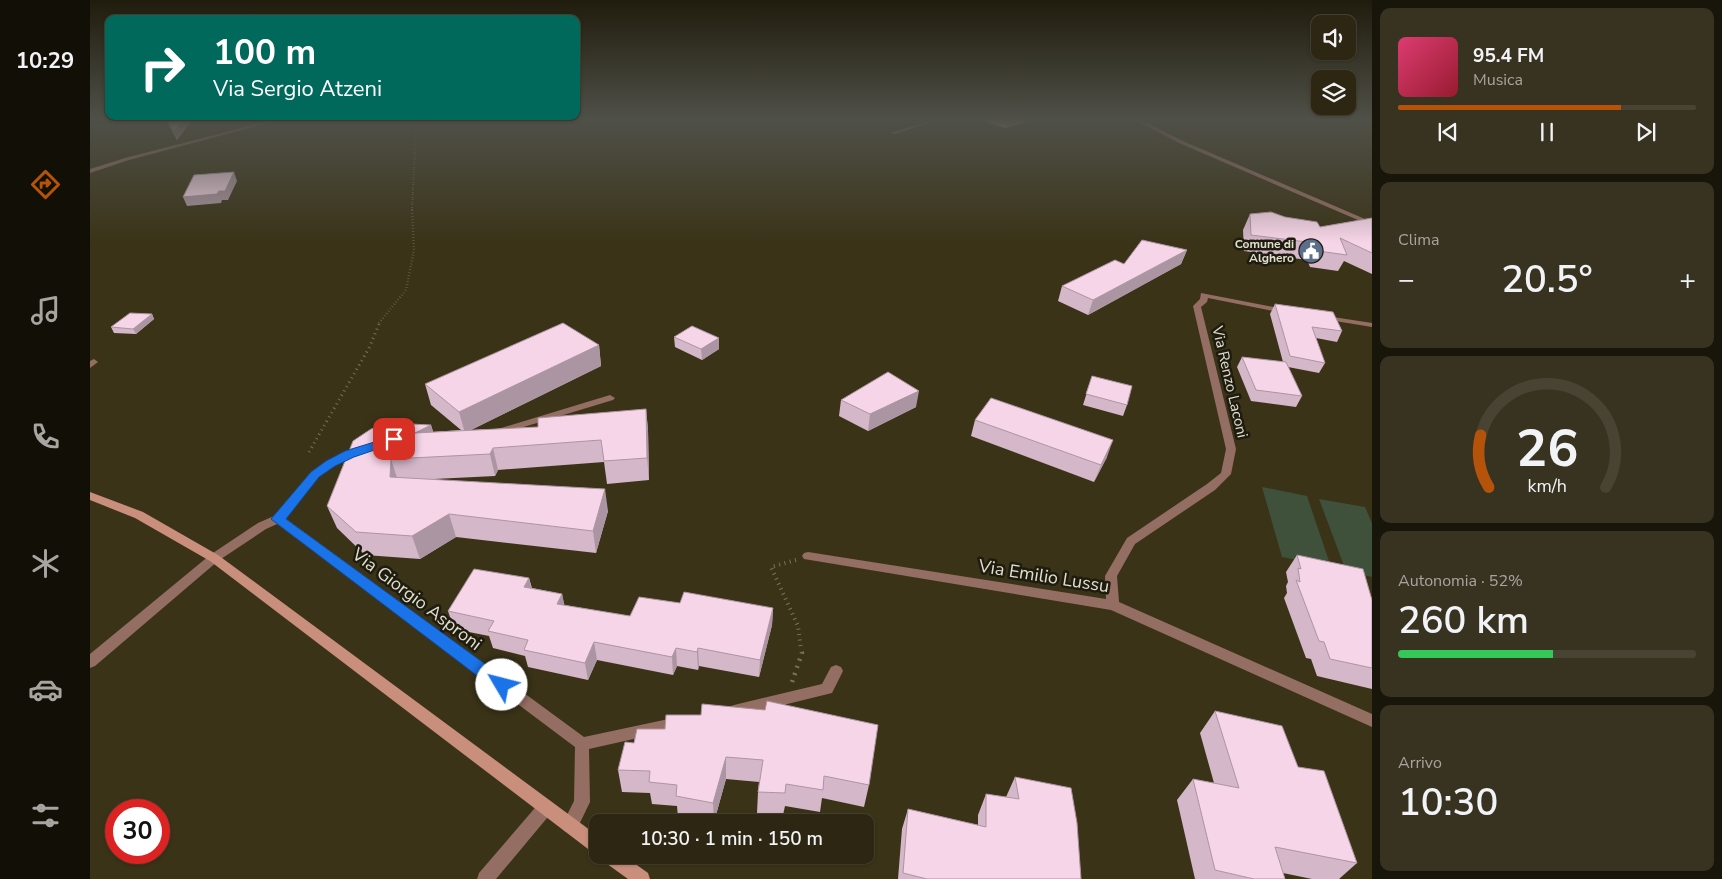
<!DOCTYPE html>
<html lang="it">
<meta charset="utf-8">
<style>
body{margin:0;font-family:"Nunito Sans",sans-serif;background:#383220;color:#f1f3f6;height:100vh;display:flex;flex-direction:column;font-size:19px;white-space:nowrap}
*{box-sizing:border-box;margin:0}
p{font-size:16px;color:#a6a59f}
.icon{flex:none;width:28px;height:28px;fill:none;stroke:currentColor;stroke-width:2;stroke-linecap:round;stroke-linejoin:round}
.map{position:relative;flex:1;overflow:hidden}
.sheet{display:flex;flex-direction:column;gap:8px;padding:8px;background:#18150a;width:350px}
.sheet>*{flex:none}
.banner{position:absolute;left:15px;top:15px;width:475px;height:105px;border-radius:10px;box-shadow:0 1px 4px #0004,0 0 0 1px #484332;background:#00695c;color:#fff;overflow:hidden}
.controls{position:absolute;left:1221px;top:15px;display:grid;gap:10px}
.controls a{display:grid;place-items:center;width:45px;height:45px;border-radius:10px;background:#2c2612;box-shadow:0 1px 4px #0004,0 0 0 1px #484332;font-size:25px}
.speed{position:absolute;left:15px;top:799px;display:flex;gap:10px;font-size:25px;font-weight:700;text-align:center}
.speed>*{display:grid;place-content:center;width:65px;height:65px;border-radius:50%;background:#2c2612;box-shadow:0 1px 4px #0004,0 0 0 1px #484332;line-height:1}
.speed .limit{border:8px solid #d22;background:#fff;color:#111}
.pin{position:absolute;display:grid;place-items:center;width:42px;height:42px;color:#fff;margin:-21px;border-radius:10px;box-shadow:0 2px 8px #0006}
.me{position:absolute;width:55px;margin:-28px;rotate:307deg;stroke-linejoin:round;filter:drop-shadow(0 0 4px #0008)}
.turn{display:flex;align-items:center;gap:18px;height:105px;padding:0 25px;font-size:22px}
.turn .icon{width:65px;height:65px;stroke-width:2.5}
.turn b{display:block;font-size:35px;line-height:42px}
.big{font-size:38px;font-weight:600;line-height:1.1}
.sheet .tile{flex:1;display:flex;flex-direction:column;justify-content:center;gap:8px;min-width:0;padding:0 18px;border-radius:10px;background:#383220}
.sheet .dial{align-items:center;gap:0}
.dial svg{height:130px;overflow:visible;fill:none;stroke:#484332;stroke-width:7;stroke-linecap:round;text-anchor:middle}
.dial text{fill:#f1f3f6;stroke:none}
.song{display:flex;align-items:center;gap:15px}
.cover{width:60px;height:60px;border-radius:8px;background:linear-gradient(135deg,hsl(340 70% 55%),hsl(350 70% 35%))}
.played{height:5px;border-radius:2px;background:linear-gradient(90deg,#b45309 75%,#484332 75%)}
.keys{display:flex;justify-content:space-around;direction:ltr}
.heat{display:flex;justify-content:space-between;align-items:center;font-size:28px;direction:ltr}
.charge{height:8px;border-radius:4px;background:linear-gradient(90deg,#34c759 52%,#484332 0)}
.trip{position:absolute;left:499px;top:814px;width:285px;height:50px;border-radius:10px;background:#2c2612;box-shadow:0 1px 4px #0004,0 0 0 1px #484332;font-weight:600;line-height:50px;text-align:center}
main{display:flex;flex:1;min-height:0}
.menu{display:flex;flex-direction:column;width:90px;justify-content:space-around;align-items:center;background:#120f07;color:#a6a59f}
.menu .icon{width:35px;height:35px}
.menu .on{color:#b45309}
.menu b{font-size:22px;color:#f1f3f6}
.map>svg:first-child{display:block}
.green{fill:#3f503b}
.lines{fill:none;stroke-linecap:round;stroke-linejoin:round}
.canal{fill:#021b1e;fill-rule:evenodd}
.path-far4{stroke:#78725b;stroke-width:2;stroke-dasharray:0.5 2;stroke-linecap:butt}
.path-far3{stroke:#78725b;stroke-width:2.5;stroke-dasharray:0.5 2.5;stroke-linecap:butt}
.path-far2{stroke:#78725b;stroke-width:3;stroke-dasharray:1 4;stroke-linecap:butt}
.path-far1{stroke:#78725b;stroke-width:4;stroke-dasharray:1 4.5;stroke-linecap:butt}
.path{stroke:#78725b;stroke-width:4.5;stroke-dasharray:2 5.5;stroke-linecap:butt}
.lane{fill:#946e63;fill-rule:evenodd}
.street{fill:#946e63;fill-rule:evenodd}
.secondary{fill:#ca8e7c;fill-rule:evenodd}
.wall{fill:#d4b7c8}
.shaded-wall{fill:#ac95a2}
.building{fill:#f6d5e8;stroke:#ac95a2}
.route{fill:#1a73e8;stroke:#114b97}
.labels{text-anchor:middle;stroke-width:5;stroke-linejoin:round;paint-order:stroke}
.far-poi-label{font-size:12px;font-weight:bold;fill:#e2dece;stroke:#1e1b0f;text-anchor:end}
.street-label{font-size:15px;fill:#e2dece;stroke:#1e1b0f}
.near-street-label{font-size:18px;fill:#e2dece;stroke:#1e1b0f}
</style>
<main>
<nav class="menu">
<b>10:29</b>
<svg class="icon on" aria-label="directions" viewBox="0 0 24 24"><path d="M12 3l9 9-9 9-9-9zM9 14v-3h6M13 9l2 2-2 2"/></svg>
<svg class="icon" aria-label="music" viewBox="0 0 24 24"><path d="M9 18V5l10-2v13"/><circle cx="6" cy="18" r="3"/><circle cx="16" cy="16" r="3"/></svg>
<svg class="icon" aria-label="phone" viewBox="0 0 24 24"><path d="M5 4h4l2 5-3 2q2 4 5 5l2-3 5 2v4C11 20 4 13 5 4z"/></svg>
<svg class="icon" aria-label="climate" viewBox="0 0 24 24"><path d="M12 3v18M4 7l16 10M4 17L20 7"/></svg>
<svg class="icon" aria-label="car" viewBox="0 0 24 24"><path d="M5 17H2v-5l4-1 3-4h7l3 4 3 1v5h-3M9 17h6M6 11h13"/><circle cx="7" cy="17" r="2"/><circle cx="17" cy="17" r="2"/></svg>
<svg class="icon" aria-label="filters" viewBox="0 0 24 24"><path d="M4 7h16M4 17h16"/><circle cx="9" cy="7" r="2"/><circle cx="15" cy="17" r="2"/></svg>
</nav>
<div class="map">
<svg width="1282" height="879" viewBox="0 0 1282 879">
<rect width="100%" height="100%" fill="#3a3318"/>
<g class="green">
<polygon points="1172,487 1217,496 1241,567 1192,557"/>
<polygon points="1229,499 1275,507 1282,523 1282,577 1256,571"/>
</g>
<g class="lines">
<polygon class="canal" points="0,120 26,120 21,123 0,124"/>
<polyline class="path-far4" points="322,210 326,130 334,120"/>
<polyline class="path-far3" points="289,323 316,290 324,250 322,208"/>
<polyline class="path-far2" points="219,452 279,348 290,322"/>
<polyline class="path-far1" points="706,560 681,567 708,626 711,649"/>
<polyline class="path" points="702,682 712,653 711,648"/>
<g class="lane">
<polygon points="4,359 8,362 0,368 0,361"/>
<polygon points="124,554 128,555 130,558 128,561 5,666 0,668 0,654 120,555"/>
<polygon points="456,799 462,802 464,807 462,812 406,879 387,879 389,873 450,802"/>
</g>
<g class="street">
<polygon points="183,120 190,120 39,160 0,173 0,169 35,158"/>
<polygon points="843,120 850,120 805,134 800,133"/>
<polygon points="1045,120 1051,120 1093,141 1282,222 1282,226 1089,143"/>
<polygon points="1111,293 1194,309 1198,311 1194,313 1118,298 1117,302 1111,307 1146,449 1141,474 1125,490 1045,544 1027,576 1029,602 1282,714 1282,727 1021,610 714,559 712,556 714,553 718,552 1016,599 1015,576 1037,538 1117,484 1131,473 1136,449 1103,306 1110,299"/>
<polygon points="1230,315 1282,323 1282,327 1233,319 1229,317"/>
<polygon points="520,395 525,398 523,400 414,433 408,433 406,431 408,429"/>
<polygon points="269,447 273,448 274,450 273,452 244,466 229,476 195,518 494,737 588,717 593,718 595,723 593,728 588,729 499,749 500,802 486,831 480,833 474,831 472,825 484,801 485,747 187,524 176,529 128,561 124,562 120,561 118,558 120,555 168,523 184,516 221,472 236,462"/>
<polygon points="746,665 751,667 753,671 742,693 644,717 639,715 637,711 639,707 644,705 732,684 741,667"/>
</g>
<g class="secondary">
<polygon points="0,492 53,512 128,555 508,836 508,854 502,852 120,561 45,518 0,500"/>
<polygon points="511,855 533,855 558,873 560,879 538,879 513,861"/>
</g>
</g>
<g class="wall">
<polygon points="76,120 102,120 87,140"/>
<polygon points="890,120 942,120 915,128"/>
<polygon points="1160,214 1195,217 1230,227 1282,218 1282,274 1254,261 1248,271 1220,267 1217,260 1154,251 1153,230"/>
<polygon points="1097,250 1091,264 998,315 968,301 972,286 1034,264"/>
<polygon points="1185,304 1252,331 1247,342 1226,338 1235,363 1229,373 1198,367 1212,396 1206,407 1161,401 1147,367 1152,357 1193,362 1180,314"/>
<polygon points="62,314 64,319 46,334 24,333 21,327"/>
<polygon points="584,337 629,349 612,360 585,347"/>
<polygon points="509,345 511,366 381,430 448,427 556,409 558,430 559,480 517,484 514,462 408,470 405,476 344,479 518,511 506,553 366,537 330,559 275,555 247,528 237,506 341,425 343,432 371,430 341,405 335,384"/>
<polygon points="1002,376 1037,405 1033,416 993,405"/>
<polygon points="751,400 826,407 778,431 749,416"/>
<polygon points="885,420 1017,457 1004,482 881,436"/>
<polygon points="1207,555 1282,600 1282,689 1227,676 1221,659 1216,658 1194,598 1197,593 1196,586 1198,582 1196,572"/>
<polygon points="439,578 442,588 472,594 474,605 540,616 590,603 683,608 682,625 669,677 609,666 608,670 587,666 583,675 507,660 498,680 438,667 435,656 403,648 399,636 364,629 358,611"/>
<polygon points="1125,711 1208,767 1267,863 1249,879 1222,879 1193,873 1195,879 1105,879 1087,800 1103,779 1124,783 1110,733"/>
<polygon points="547,729 779,785 774,807 732,798 730,812 695,806 693,815 667,813 668,792 669,782 636,779 624,822 615,822 588,818 587,806 562,804 560,793 532,792 528,770 544,743"/>
<polygon points="925,777 991,879 808,879 812,829 818,809 888,825 888,815 896,794 916,797"/>
</g>
<g class="shaded-wall">
<polygon points="93,120 102,120 87,140 84,132"/>
<polygon points="928,120 942,120 915,128 916,123"/>
<polygon points="144,172 147,181 138,200 132,200 131,203 97,206 93,197 129,191"/>
<polygon points="1097,250 1091,264 998,315 1003,300"/>
<polygon points="62,314 64,319 46,334 43,329"/>
<polygon points="629,338 629,349 612,360 611,349"/>
<polygon points="509,345 511,366 375,433 369,412"/>
<polygon points="829,391 826,407 778,431 780,414"/>
<polygon points="556,409 558,430 559,480 557,458"/>
<polygon points="341,425 348,446 325,433"/>
<polygon points="1023,440 1017,457 1004,482 1011,465"/>
<polygon points="403,448 408,470 405,476 400,454"/>
<polygon points="301,459 308,481 300,477"/>
<polygon points="515,489 518,511 506,553 503,531"/>
<polygon points="359,514 366,537 330,559 322,536"/>
<polygon points="439,578 443,595 434,587"/>
<polygon points="472,594 476,612 467,604"/>
<polygon points="683,608 682,625 669,677 670,660"/>
<polygon points="504,642 507,660 498,680 495,663"/>
<polygon points="586,648 587,666 583,675 582,657"/>
<polygon points="608,648 609,666 608,670 607,652"/>
<polygon points="636,757 636,779 624,822 623,803"/>
</g>
<g class="building">
<polygon points="76,120 93,120 84,132"/>
<polygon points="905,120 928,120 916,123"/>
<polygon points="144,172 135,191 129,191 127,194 93,197 104,175"/>
<polygon points="1181,212 1195,217 1227,222 1230,227 1282,218 1282,253 1250,238 1257,255 1228,251 1225,243 1161,235 1160,214"/>
<polygon points="1052,240 1097,250 1003,300 972,286 1025,260 1034,264"/>
<polygon points="1185,304 1243,312 1252,331 1222,327 1235,363 1200,356"/>
<polygon points="40,313 62,314 43,329 21,327"/>
<polygon points="473,323 509,345 369,412 335,384"/>
<polygon points="602,326 629,338 611,349 584,337"/>
<polygon points="1152,357 1196,362 1212,396 1166,390"/>
<polygon points="798,372 829,391 780,414 751,400"/>
<polygon points="1002,376 1042,386 1037,405 996,394"/>
<polygon points="901,398 1023,440 1011,465 885,420"/>
<polygon points="556,409 557,458 514,461 511,440 403,448 400,454 301,459 300,477 515,489 503,531 359,514 322,536 266,532 237,506 263,441 281,429 299,423 341,425 325,433 448,427 448,418"/>
<polygon points="1207,555 1273,569 1282,600 1282,668 1240,659 1234,642 1229,641 1206,580 1210,582 1208,568 1211,569"/>
<polygon points="384,569 439,578 434,587 472,594 467,604 540,616 549,597 590,603 594,592 683,608 670,660 608,648 607,652 586,648 582,657 504,642 495,663 434,650 438,640 398,631 404,621 358,611"/>
<polygon points="677,701 788,725 779,785 734,776 733,790 696,784 695,793 668,792 673,760 636,757 623,803 586,796 587,785 559,782 560,771 528,770 535,742 544,743 547,729 575,729 576,715 611,715 612,704 675,710"/>
<polygon points="1125,711 1192,726 1208,767 1234,771 1267,863 1185,847 1195,879 1164,879 1125,870 1103,779 1149,788"/>
<polygon points="925,777 981,788 987,823 991,879 837,879 813,873 818,809 896,827 896,794 929,799"/>
</g>
<linearGradient id="sky" x2="0" y2="1"><stop stop-color="#201c0d"/><stop offset="0.49" stop-color="#4f5048"/><stop offset="1" stop-color="#4f5048" stop-opacity="0"/></linearGradient>
<rect width="1282" height="243" fill="url(#sky)"/>
<polygon class="route" points="304,436 310,439 308,442 264,457 245,466 229,477 196,519 417,680 420,685 417,690 412,692 406,690 181,519 221,472 236,461 255,451"/>
<defs>
<symbol id="civic-disc" viewBox="-11 -11 22 22"><circle r="9.5" fill="#5c6f8a" stroke="#1e1b0f"/><path d="M-.6-6.5H3V-4.5H.6V-3L4-1V1h2V6H-6V1h2V-1L-.6-3ZM-1.2 2.5V6h2.4V2.5Z" fill="#fff"/></symbol>
</defs>
<g fill-rule="evenodd">
<use href="#civic-disc" x="1207" y="237" width="28" height="28"/>
</g>
<g class="labels">
<g class="far-poi-label">
<text x="1204" y="248">Comune di<tspan x="1204" dy="14">Alghero</tspan></text>
</g>
<g class="street-label">
<text transform="translate(1140 382) rotate(77)" y="5">Via Renzo Laconi</text>
</g>
<g class="near-street-label">
<text transform="translate(954 576) rotate(9)" y="6">Via Emilio Lussu</text>
<text transform="translate(327 599) rotate(37)" y="6">Via Giorgio Asproni</text>
</g>
</g>
</svg>
<div class="controls">
<a><svg class="icon" aria-label="sound" viewBox="0 0 24 24"><path d="M4 9h4l5-4v14l-5-4H4zM17 9q2 3 0 6"/></svg></a>
<a><svg class="icon" aria-label="layers" viewBox="0 0 24 24"><path d="M12 4l9 5-9 5-9-5zM3 14l9 5 9-5"/></svg></a>
</div>
<div class="speed"><div class="limit">30</div></div>
<div class="pin" style="left:304px;top:439px;background:#d93025"><svg class="icon" aria-label="arrive" viewBox="0 0 24 24"><path d="M6 21V4h12l-3 4 3 4H6"/></svg></div>
<svg class="me" style="left:412px;top:685px" viewBox="-20 -20 40 40"><circle r="19" fill="#fff"/><path d="M0-13L10 11 0 6-10 11z" fill="#1a73e8"/></svg>
<div class="trip">10:30 · 1 min · 150 m</div>
<div class="banner">
<div class="turn"><svg class="icon" aria-label="right" viewBox="0 0 24 24"><path d="M7 20v-9h11M14 6l5 5-5 5"/></svg><div><b>100 m</b>Via Sergio Atzeni</div></div>
</div>
</div>
<section class="sheet">
<div class="tile">
<div class="song"><i class="cover"></i><div><b>95.4 FM</b><p>Musica</p></div></div>
<div class="played"></div>
<div class="keys"><svg class="icon" aria-label="previous" viewBox="0 0 24 24"><path d="M18 5L8 12l10 7zM5 5v14"/></svg><svg class="icon" aria-label="pause" viewBox="0 0 24 24"><path d="M8 5v14M16 5v14"/></svg><svg class="icon" aria-label="next" viewBox="0 0 24 24"><path d="M6 5l10 7-10 7zM19 5v14"/></svg></div>
</div>
<div class="tile"><p>Clima</p>
<div class="heat"><a>−</a><b class="big">20.5°</b><a>+</a></div>
</div>
<div class="tile dial"><svg viewBox="0 0 100 80">
<path d="M14 69A42 42 0 1 1 86 69"/>
<path d="M14 69A42 42 0 0 1 9 37" stroke="#b45309"/>
<text x="50" y="56" font-size="32" font-weight="700">26</text>
<text x="50" y="72" font-size="11">km/h</text>
</svg></div>
<div class="tile"><p>Autonomia · 52%</p><b class="big">260 km</b><div class="charge"></div></div>
<div class="tile"><p>Arrivo</p><b class="big">10:30</b></div>
</section>
</main>
